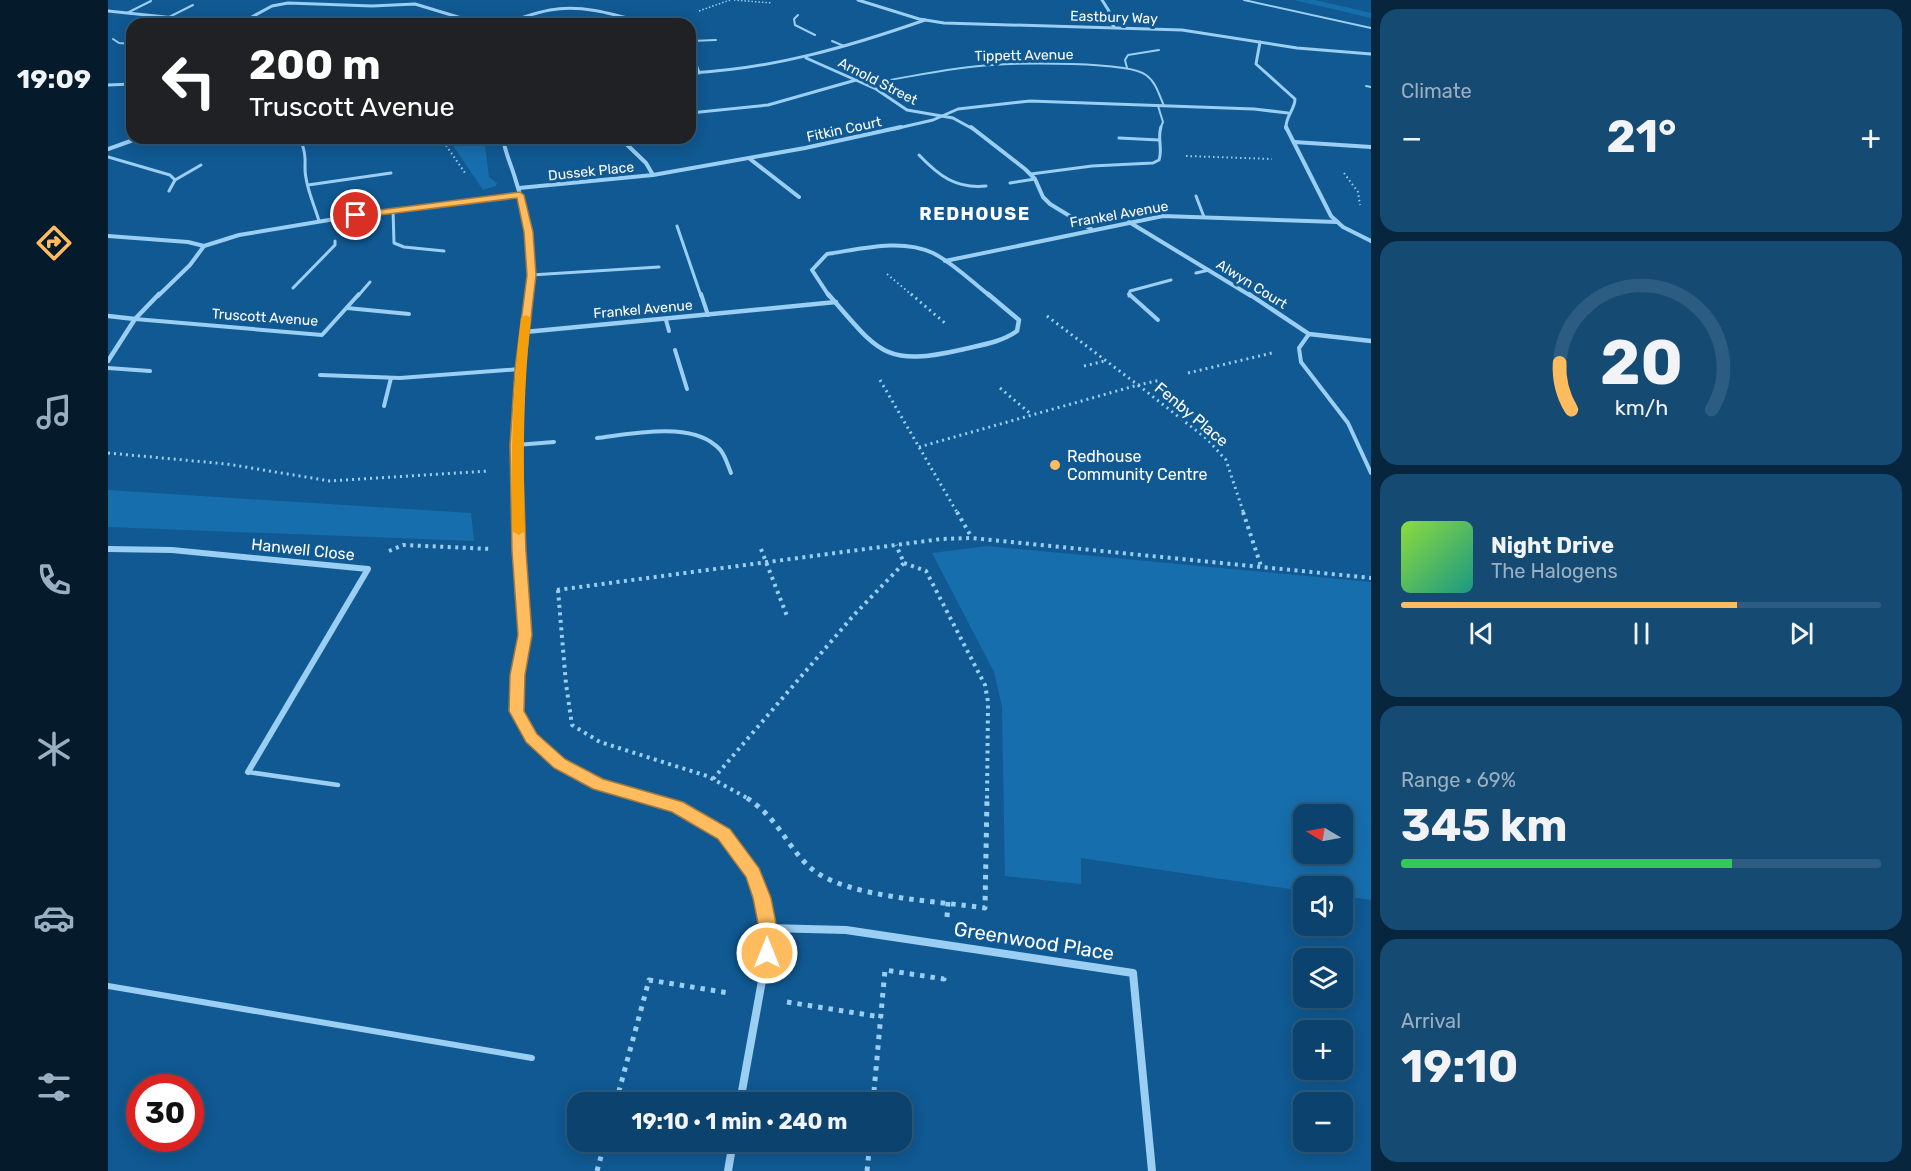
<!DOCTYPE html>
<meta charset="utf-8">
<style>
body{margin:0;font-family:Rubik,sans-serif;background:#154a73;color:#f1f3f6;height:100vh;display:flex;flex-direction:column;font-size:22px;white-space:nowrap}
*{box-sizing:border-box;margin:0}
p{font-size:20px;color:#9ab0c2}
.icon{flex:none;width:33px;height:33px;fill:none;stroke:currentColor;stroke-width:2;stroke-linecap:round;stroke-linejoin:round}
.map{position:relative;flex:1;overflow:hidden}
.drawer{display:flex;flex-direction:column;gap:9px;padding:9px;background:#07253c;width:540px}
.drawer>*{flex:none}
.guide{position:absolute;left:18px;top:18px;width:570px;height:126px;border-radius:18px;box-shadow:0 3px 15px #0003,0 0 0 2px #2c5c81;background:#202124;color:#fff;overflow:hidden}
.needle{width:39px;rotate:280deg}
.fabs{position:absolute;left:1185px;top:804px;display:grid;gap:12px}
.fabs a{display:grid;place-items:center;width:60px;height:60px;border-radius:12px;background:#0c436e;box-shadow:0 3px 15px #0003,0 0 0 2px #2c5c81;font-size:30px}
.speed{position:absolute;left:18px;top:1074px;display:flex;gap:12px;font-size:30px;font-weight:700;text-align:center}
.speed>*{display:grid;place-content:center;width:78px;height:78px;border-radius:50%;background:#0c436e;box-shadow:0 3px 15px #0003,0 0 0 2px #2c5c81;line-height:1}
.speed .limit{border:9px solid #d22;background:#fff;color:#111}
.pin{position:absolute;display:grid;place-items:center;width:51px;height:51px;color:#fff;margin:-26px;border:3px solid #fff;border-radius:50%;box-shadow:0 2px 6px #0007}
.me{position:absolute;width:66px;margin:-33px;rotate:0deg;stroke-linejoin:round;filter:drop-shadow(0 0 4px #0008)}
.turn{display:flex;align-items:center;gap:21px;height:126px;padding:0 24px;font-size:27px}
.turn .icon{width:78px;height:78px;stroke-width:2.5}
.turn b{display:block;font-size:42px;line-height:51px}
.big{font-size:45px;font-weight:700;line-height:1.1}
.drawer .card{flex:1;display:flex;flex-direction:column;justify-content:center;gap:9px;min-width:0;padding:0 21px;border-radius:18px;background:#154a73}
.drawer .dial{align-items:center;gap:0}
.dial svg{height:156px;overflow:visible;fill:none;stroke:#2c5c81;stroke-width:7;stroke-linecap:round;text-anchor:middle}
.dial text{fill:#f1f3f6;stroke:none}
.song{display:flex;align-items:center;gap:18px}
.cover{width:72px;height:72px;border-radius:9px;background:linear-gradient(135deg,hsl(90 70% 55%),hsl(170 70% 35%))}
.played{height:6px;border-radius:3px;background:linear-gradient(90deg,#ffbc5e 70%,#2c5c81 70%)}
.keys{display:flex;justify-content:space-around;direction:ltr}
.heat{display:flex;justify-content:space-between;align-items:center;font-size:33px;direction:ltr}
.charge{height:9px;border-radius:4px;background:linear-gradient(90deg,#34c759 69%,#2c5c81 0)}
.trip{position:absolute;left:459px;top:1092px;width:345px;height:60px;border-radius:18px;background:#0c436e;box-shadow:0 3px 15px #0003,0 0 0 2px #2c5c81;font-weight:700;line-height:60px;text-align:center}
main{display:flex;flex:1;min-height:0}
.menu{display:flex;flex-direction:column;width:108px;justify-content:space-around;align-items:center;background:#051b2c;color:#9ab0c2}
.menu .icon{width:42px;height:42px}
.menu .current{color:#ffbc5e}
.menu b{font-size:27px;color:#f1f3f6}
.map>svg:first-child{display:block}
.green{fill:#176eac;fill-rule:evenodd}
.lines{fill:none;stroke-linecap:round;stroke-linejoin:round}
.path-far4{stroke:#9bcef3;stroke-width:1.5;stroke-dasharray:1.5 2;stroke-linecap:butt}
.path-far3{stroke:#9bcef3;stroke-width:2;stroke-dasharray:1.5 3;stroke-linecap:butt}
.path-far2{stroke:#9bcef3;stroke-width:3;stroke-dasharray:2 4;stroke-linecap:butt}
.path-far1{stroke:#9bcef3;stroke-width:4;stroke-dasharray:3 4.5;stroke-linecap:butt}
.path{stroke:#9bcef3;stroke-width:5;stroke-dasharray:4.5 6;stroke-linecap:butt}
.service-far4{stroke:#9bcef3;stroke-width:2}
.service-far3{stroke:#9bcef3;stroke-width:3}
.service-far2{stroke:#9bcef3;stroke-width:4}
.service-far1{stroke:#9bcef3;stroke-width:4.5}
.service{stroke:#9bcef3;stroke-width:6}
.minor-far4{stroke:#9bcef3;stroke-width:3}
.minor-far3{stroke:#9bcef3;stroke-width:4}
.minor-far2{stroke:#9bcef3;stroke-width:4.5}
.minor-far1{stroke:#9bcef3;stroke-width:6}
.minor{stroke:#9bcef3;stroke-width:8}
.route{fill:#ffbc5e;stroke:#a67a3d;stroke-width:1.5}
.slow{fill:#f59e0b}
.poi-dot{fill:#ffbc5e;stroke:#105992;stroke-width:2}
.labels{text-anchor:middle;stroke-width:6;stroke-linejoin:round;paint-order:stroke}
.far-street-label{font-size:14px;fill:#fff;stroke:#105992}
.street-label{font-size:16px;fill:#fff;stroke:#105992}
.poi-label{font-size:16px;fill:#fff;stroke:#105992;text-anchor:start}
.far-district-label{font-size:18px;font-weight:bold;letter-spacing:1.5px;fill:#fff;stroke:#105992}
.near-street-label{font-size:20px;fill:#fff;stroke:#105992}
</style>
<main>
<nav class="menu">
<b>19:09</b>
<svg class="icon current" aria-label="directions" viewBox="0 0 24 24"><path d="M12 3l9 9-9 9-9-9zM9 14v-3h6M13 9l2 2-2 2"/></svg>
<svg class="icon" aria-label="music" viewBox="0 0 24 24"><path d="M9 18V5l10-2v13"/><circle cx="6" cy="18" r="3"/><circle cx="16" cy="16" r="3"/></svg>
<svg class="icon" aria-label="phone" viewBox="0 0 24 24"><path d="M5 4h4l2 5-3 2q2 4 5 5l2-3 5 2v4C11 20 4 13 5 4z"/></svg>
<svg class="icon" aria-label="climate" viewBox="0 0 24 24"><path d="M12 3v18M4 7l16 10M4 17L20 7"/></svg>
<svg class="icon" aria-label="car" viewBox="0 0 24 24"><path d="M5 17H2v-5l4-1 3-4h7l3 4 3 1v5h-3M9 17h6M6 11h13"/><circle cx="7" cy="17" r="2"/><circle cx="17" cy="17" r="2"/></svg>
<svg class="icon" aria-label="filters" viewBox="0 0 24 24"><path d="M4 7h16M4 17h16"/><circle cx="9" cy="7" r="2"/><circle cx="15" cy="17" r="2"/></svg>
</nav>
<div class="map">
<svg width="1263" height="1171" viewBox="0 0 1263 1171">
<rect width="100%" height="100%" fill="#105992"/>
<g class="green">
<polygon points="1186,0 1207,0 1263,13 1263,18"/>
<polygon points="340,138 376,138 381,177 389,183 388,186 375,190"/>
<polygon points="0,490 363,513 366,541 0,527"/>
<path d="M879 546 1263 582V900L1235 896 1234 886H1196L1195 891 973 858V884L897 876 894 707 886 672 824 553ZM1234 814V854H1196V814Z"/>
</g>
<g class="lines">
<g class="path-far4">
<polyline points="626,0 664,3"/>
<polyline points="591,11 622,0"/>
</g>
<g class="path-far3">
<polyline points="333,138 357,173"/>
<polyline points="1078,156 1164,159"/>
<polyline points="1236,173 1250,192 1252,205"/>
<polyline points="779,274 805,296"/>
</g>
<g class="path-far2">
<polyline points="803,294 838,324"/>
<polyline points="939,316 1030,385 1053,380"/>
<polyline points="976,366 997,361"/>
<polyline points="1080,373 1164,353"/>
<polyline points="772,380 850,514"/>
<polyline points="892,388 924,415"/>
<polyline points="811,447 1030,385 1099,439 1118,460 1136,514"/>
<polyline points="0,453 119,464 222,481 381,471"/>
</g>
<g class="path-far1">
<polyline points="849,512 864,538"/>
<polyline points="1135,512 1153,566"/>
<polyline points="653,549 679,616"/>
<polyline points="281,551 295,545 383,549"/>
<polyline points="796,563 818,571 877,685 880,702 879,799"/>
<polyline points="449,590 833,539 864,538 1263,578"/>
<polyline points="450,590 458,684 464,725 492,742 599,776 641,799"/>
<polyline points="605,779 745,616 796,563 788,545"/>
</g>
<g class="path">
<path d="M639 798C648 804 656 811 663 819 677 835 687 855 704 869 739 898 831 901 877 908L879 798"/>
<polyline points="839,917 840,902"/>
<polyline points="679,1002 773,1017"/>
<polyline points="508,1102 541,980 621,993"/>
<polyline points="765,1102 777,970 836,979 836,975"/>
<polyline points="489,1171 497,1142"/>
<polyline points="759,1171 762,1142"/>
</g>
<g class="service-far4">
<polyline points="1136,0 1263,28"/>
<polyline points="19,13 43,1"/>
<polyline points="690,15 686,19 687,25 707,35"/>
<polyline points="61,17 85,5"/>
<polyline points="514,22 521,19"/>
<polyline points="234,24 242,19"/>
<polyline points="5,39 11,43 24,44"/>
<polyline points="582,41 608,40"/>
<polyline points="724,41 736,46"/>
<polyline points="1019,68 1017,60 1020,55 1051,50"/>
<path d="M757 84C799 78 842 67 884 65 910 63 1020 61 1038 75 1048 82 1051 95 1056 106"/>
<polyline points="1258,86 1263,87"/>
<polyline points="1050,106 1055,122 1052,129"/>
</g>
<g class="service-far3">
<path d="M181 138 194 144C200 159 195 165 198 178 200 192 207 207 211 221"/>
<polyline points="1011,138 1051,140"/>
<path d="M811 155C831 176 848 189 878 186"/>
<polyline points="0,157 62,175 67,180 61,191"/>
<path d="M923 174 984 166 1045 163 1051 160C1055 149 1049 138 1053 127"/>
<polyline points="67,180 93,165"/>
<polyline points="902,183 927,179"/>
<polyline points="200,185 283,173"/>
<polyline points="1088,196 1096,217"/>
<polyline points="285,210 286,243 296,247 336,251"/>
<polyline points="569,226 593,296"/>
<polyline points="1088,273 1101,270"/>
<polyline points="423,275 551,267"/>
<polyline points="185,288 227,245 227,241"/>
<polyline points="250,296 262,282"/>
<polyline points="1021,296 1022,291 1063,280"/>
</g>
<g class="service-far2">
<polyline points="593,294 600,315"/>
<polyline points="1021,294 1050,320"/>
<polyline points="239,308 301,314"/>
<polyline points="27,319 214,335 251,294"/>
<polyline points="558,320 561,331"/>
<polyline points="1201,334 1191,348 1193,362 1240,423 1263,473"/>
<polyline points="567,350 579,389"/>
<polyline points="0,368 42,371"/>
<polyline points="212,375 292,378 412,369"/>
<polyline points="276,406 283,378"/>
<path d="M489 438C522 434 580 422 607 445 616 451 619 463 623 473"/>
<polyline points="408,445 446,442"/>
</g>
<polyline class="service-far1" points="140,772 230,785"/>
<polyline class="service" points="0,986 424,1058"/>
<g class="minor-far4">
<polyline points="750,0 811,19 836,23 1074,30 1189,48 1263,54"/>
<polyline points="994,0 1001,11 999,15 1006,27"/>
<polyline points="0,11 124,24"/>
<polyline points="131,24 164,6 180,3 264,6 307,4 373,24"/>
<path d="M392 24C409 20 425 13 442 10 475 4 508 15 540 24"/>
<path d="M1152 42 1148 64 1187 99C1187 110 1177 116 1178 129"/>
<polyline points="582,47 591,73"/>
<polyline points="698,58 768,89 799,110 845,118 865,129"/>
<path d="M582 73C664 69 740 47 817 20"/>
<polyline points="0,85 24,84"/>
<polyline points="582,113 660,105 748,80"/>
<polyline points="786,129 825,120 850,109 922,101 1146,109 1180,113"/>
</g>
<g class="minor-far3">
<polyline points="863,127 917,169 927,179 935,197 942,204 983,229"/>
<polyline points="1178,127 1223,216 1235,227 1263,241"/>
<path d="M395 138C397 153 403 164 407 178 420 216 425 256 421 296"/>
<polyline points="1186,142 1263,147"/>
<polyline points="0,149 31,138"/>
<polyline points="642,159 691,197"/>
<polyline points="545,175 697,148 793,127"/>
<polyline points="411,188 545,175 538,163 512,138"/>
<polyline points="1021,222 1143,296"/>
<polyline points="0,236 80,242 96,246 131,235 233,218 412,195"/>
<polyline points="837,261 1055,216 1229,222"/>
<polyline points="50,296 82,265 96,246"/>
<path d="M721 296 704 270 719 254C753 249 793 238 825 253 845 263 864 282 882 296"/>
</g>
<g class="minor-far2">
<path d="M720 294C769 349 774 368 852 350 872 345 892 343 909 331L911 320 880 294"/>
<polyline points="1141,294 1201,334 1263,341"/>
<polyline points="0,316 27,319"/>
<polyline points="417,332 728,302"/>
<polyline points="0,361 27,319 51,294"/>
<path d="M410 514C408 440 412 368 421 294"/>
</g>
<g class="minor-far1">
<polyline points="410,512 417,635 407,694 408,711 423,738 451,764 490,784 546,799"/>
<polyline points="0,549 64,550 260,569 140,772"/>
</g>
<g class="minor">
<path d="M541 798C565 804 598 816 616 834 621 839 625 847 630 853 653 885 661 913 659 953L632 1102"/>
<polyline points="660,928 738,930 1025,973 1044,1171"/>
<polyline points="620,1171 625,1142"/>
</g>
</g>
<polygon class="route" points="412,192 416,195 425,232 428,275 417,369 414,445 418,551 424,635 417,675 416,711 429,734 457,759 495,779 575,802 622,829 651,868 663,898 669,928 668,953 666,959 659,962 652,959 650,953 651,928 645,898 638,877 610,839 564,812 485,789 446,768 418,742 401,711 402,675 410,635 404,551 402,445 407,369 419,275 416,232 409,198 248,218 244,215 248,213"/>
<path class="slow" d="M418 315 423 318C415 390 415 459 417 531L411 535 404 531C403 459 404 389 413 318Z"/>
<circle class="poi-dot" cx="947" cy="465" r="6"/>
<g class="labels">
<g class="far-street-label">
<text transform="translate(1006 17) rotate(2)" y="5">Eastbury Way</text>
<text transform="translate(916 55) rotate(-1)" y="5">Tippett Avenue</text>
<text transform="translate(770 81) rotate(27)" y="5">Arnold Street</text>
<text transform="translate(736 129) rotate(-12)" y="5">Fitkin Court</text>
<text transform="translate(483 171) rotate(-6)" y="5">Dussek Place</text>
<text transform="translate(1011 214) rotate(-10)" y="5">Frankel Avenue</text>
<text transform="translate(1144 284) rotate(32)" y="5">Alwyn Court</text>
<text transform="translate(535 309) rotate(-5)" y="5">Frankel Avenue</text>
<text transform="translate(157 317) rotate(4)" y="5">Truscott Avenue</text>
</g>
<g class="street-label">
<text transform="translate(1084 414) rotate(40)" y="6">Fenby Place</text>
<text transform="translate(195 549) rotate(6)" y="6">Hanwell Close</text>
</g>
<g class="poi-label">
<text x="959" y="462">Redhouse<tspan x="959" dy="18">Community Centre</tspan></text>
</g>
<g class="far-district-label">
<text x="867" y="220">REDHOUSE</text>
</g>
<g class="near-street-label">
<text transform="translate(926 941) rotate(9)" y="7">Greenwood Place</text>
</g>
</g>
</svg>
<div class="fabs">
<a><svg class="needle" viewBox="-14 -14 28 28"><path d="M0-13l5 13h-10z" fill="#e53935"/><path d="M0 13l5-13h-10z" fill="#9ab0c2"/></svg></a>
<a><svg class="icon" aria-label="sound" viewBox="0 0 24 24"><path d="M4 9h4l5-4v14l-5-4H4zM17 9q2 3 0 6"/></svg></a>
<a><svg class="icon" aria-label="layers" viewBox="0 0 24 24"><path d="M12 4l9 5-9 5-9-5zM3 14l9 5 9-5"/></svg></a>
<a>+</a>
<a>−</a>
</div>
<div class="speed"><div class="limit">30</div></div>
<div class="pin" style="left:248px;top:215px;background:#d93025"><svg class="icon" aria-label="arrive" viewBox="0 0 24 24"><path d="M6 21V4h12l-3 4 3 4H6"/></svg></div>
<svg class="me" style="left:659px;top:953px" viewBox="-20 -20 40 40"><circle r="17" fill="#ffbc5e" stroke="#fff" stroke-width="3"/><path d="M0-11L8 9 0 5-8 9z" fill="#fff"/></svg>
<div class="trip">19:10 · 1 min · 240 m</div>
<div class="guide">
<div class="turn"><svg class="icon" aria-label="left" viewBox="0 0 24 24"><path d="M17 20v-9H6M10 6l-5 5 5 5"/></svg><div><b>200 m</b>Truscott Avenue</div></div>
</div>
</div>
<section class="drawer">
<div class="card"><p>Climate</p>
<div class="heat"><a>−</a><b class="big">21°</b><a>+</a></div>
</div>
<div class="card dial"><svg viewBox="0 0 100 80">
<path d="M14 69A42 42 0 1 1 86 69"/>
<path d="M14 69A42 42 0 0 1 8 45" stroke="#ffbc5e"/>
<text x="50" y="56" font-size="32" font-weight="700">20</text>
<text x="50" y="72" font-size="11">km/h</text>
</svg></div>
<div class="card">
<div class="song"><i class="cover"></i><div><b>Night Drive</b><p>The Halogens</p></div></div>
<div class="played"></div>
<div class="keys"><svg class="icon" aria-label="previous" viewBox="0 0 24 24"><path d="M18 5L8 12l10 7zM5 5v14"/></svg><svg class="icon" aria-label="pause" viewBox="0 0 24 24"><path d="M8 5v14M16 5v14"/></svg><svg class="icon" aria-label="next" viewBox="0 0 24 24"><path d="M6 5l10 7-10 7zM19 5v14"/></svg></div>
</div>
<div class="card"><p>Range · 69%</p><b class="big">345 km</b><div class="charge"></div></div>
<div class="card"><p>Arrival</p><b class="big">19:10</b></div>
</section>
</main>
